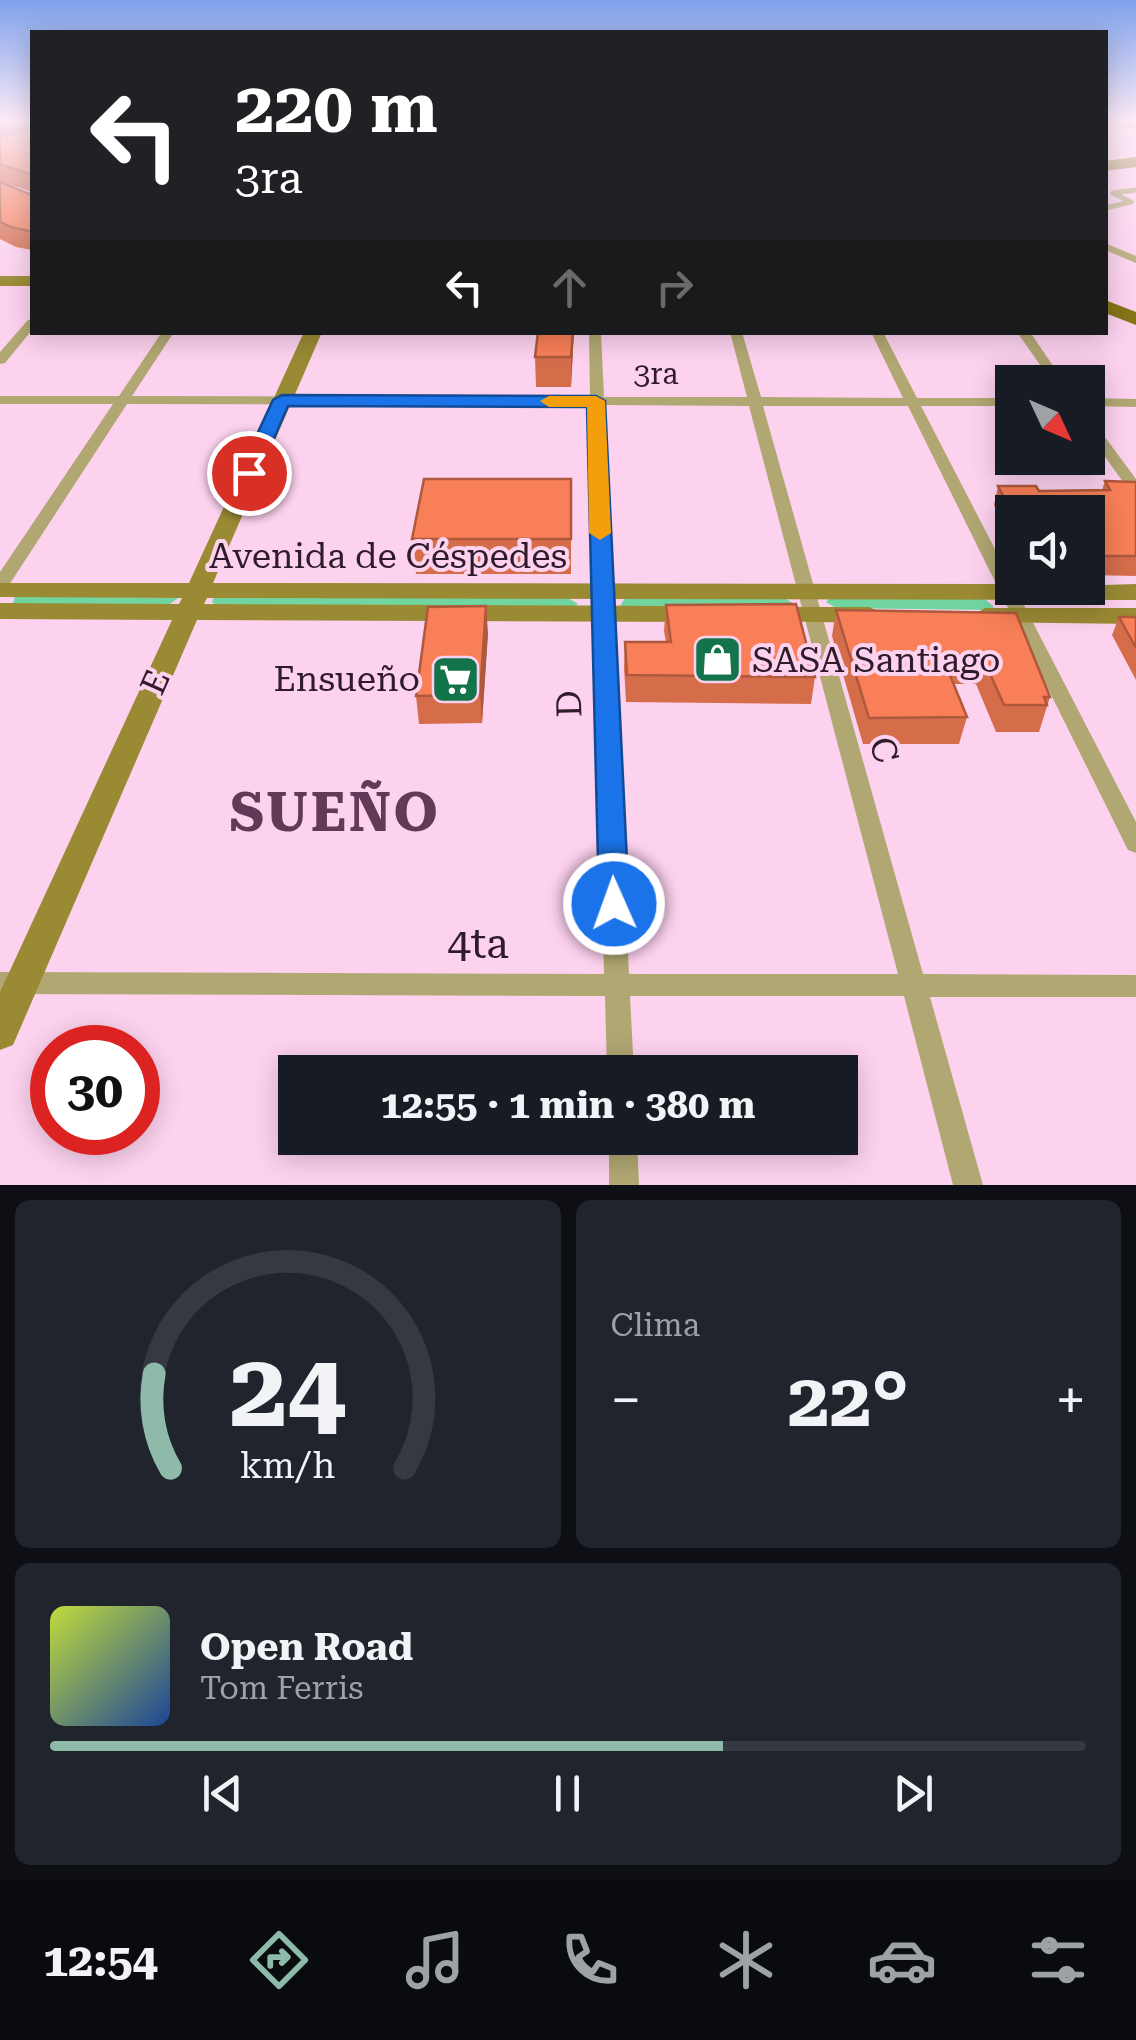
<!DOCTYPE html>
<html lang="es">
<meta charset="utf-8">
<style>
body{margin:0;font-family:"Roboto Serif",serif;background:#20242c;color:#f1f3f6;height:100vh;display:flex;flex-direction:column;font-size:38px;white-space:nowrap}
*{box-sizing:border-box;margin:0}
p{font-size:32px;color:#9ea1a6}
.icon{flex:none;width:55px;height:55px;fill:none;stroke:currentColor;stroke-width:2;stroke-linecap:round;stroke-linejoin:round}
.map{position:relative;height:1185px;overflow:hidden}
.panel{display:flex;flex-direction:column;gap:15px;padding:15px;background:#0d0f14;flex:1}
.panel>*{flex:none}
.top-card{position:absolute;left:30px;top:30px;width:1078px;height:305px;border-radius:0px;box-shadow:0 5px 25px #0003;background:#202124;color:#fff;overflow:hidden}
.needle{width:65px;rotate:134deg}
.controls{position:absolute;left:995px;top:365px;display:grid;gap:20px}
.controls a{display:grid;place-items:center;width:110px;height:110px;border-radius:0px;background:#171b24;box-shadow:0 5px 25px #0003;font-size:50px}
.speed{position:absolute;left:30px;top:1025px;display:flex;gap:20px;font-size:50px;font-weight:700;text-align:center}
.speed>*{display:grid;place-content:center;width:130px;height:130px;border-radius:50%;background:#171b24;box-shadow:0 5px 25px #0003;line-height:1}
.speed .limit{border:15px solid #d22;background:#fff;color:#111}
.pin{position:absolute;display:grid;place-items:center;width:85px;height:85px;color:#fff;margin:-42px;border:5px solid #fff;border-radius:50%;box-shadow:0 2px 10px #0007}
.me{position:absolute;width:110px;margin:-55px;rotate:358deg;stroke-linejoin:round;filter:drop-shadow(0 0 8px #0008)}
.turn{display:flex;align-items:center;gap:35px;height:210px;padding:0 40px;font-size:45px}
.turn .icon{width:130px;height:130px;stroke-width:2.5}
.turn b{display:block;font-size:70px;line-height:85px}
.lanes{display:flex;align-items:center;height:95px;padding:0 40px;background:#0003;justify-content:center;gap:50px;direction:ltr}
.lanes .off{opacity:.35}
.big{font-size:75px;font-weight:700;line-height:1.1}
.panel .tile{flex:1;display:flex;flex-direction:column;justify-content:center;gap:15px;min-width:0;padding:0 35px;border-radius:15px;background:#20242c}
.panel .dial{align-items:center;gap:0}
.dial svg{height:260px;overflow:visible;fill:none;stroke:#363941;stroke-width:7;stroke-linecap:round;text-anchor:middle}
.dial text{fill:#f1f3f6;stroke:none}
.song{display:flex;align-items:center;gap:30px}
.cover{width:120px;height:120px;border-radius:15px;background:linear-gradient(135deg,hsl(70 70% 55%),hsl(220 70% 35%))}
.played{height:10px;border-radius:5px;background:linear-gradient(90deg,#8dbaa9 65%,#363941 65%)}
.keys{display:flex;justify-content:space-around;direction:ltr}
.heat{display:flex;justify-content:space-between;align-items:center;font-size:55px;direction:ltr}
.panel .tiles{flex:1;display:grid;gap:15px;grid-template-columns:1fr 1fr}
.tile:last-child{grid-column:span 2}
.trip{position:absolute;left:278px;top:1055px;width:580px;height:100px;border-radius:0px;background:#171b24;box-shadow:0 5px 25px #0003;font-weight:700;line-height:100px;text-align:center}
.menu{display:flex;height:160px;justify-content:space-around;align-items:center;background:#090b0e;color:#9ea1a6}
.menu .icon{width:70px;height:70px}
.menu .active{color:#8dbaa9}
.menu b{font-size:45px;color:#f1f3f6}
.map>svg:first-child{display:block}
.green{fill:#71d5a0}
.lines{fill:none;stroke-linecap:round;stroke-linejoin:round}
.lane{stroke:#b1a773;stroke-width:5}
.street{fill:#b1a773;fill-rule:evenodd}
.secondary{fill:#9a8a34;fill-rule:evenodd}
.primary{fill:#857519;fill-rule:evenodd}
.wall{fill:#d56d4b}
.shaded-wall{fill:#ae593d}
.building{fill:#f87f57;stroke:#ae593d;stroke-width:2.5}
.route{fill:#1a73e8;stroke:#114b97;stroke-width:2.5}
.slow{fill:#f59e0b}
.labels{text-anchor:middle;stroke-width:8;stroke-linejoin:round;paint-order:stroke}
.far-street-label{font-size:30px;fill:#2f1b29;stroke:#fdd2ef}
.street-label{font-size:35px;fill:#2f1b29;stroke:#fdd2ef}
.poi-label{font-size:35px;fill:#2f1b29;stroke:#fdd2ef;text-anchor:start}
.near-street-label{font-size:42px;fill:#2f1b29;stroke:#fdd2ef}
.near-district-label{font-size:55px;font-weight:bold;letter-spacing:2.5px;fill:#643958;stroke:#fdd2ef}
</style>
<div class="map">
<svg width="1136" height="1185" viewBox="0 0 1136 1185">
<rect width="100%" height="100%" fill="#fdd2ef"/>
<g class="green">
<polygon points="15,596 177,598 177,599 167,606 13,604"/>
<polygon points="214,597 568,598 578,604 575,607 215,605 212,602"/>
<polygon points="831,597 985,599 994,607 989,610 836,608 826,602"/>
<polygon points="625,598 786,599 796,605 620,606"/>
</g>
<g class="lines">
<polyline class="lane" points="1105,208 1131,202 1113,193 1136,190"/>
<g class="street">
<polygon points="1105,243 1136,256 1136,263 1105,250"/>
<polygon points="32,319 32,330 5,363 0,364 0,352 28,320"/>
<path d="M162 332H174L132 396 590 397 589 332H601L604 397H747L730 332H742L761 397 903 398 871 332H883L917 398H1012V406H921L1136 822V853L1128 850 1125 844 908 406H763L923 974 1136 975V997H930L983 1185H953L904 996H630L634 1072H607L605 996 0 994V972L604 974 591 405 127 404 9 585 0 590V572L113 404H0V396H119ZM604 405 749 406 898 974H629Z"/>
<polygon points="1017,332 1030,332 1064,382 1052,382"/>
<polygon points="1088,398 1136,399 1136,407 1088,406"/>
<polygon points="1088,420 1093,421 1136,479 1136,495 1131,493 1088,433"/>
<polygon points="609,1138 637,1138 639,1185 609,1185"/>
</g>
<g class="secondary">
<polygon points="1107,122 1136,124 1136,130 1109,124"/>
<rect x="0" y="276" width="32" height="10"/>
<polygon points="304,332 322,332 213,583 1012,584 1012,588 1136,584 1136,600 207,598 204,604 700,606 713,614 700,622 197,620 13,1045 0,1050 0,992 172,620 0,619 0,603 179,604 182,598 0,597 0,583 189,583"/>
<polygon points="765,607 870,607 883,615 870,623 756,621 752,615 756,609"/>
<polygon points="985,608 1136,608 1136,624 976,622 972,616"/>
</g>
<g class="primary">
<polygon points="1136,157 1136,167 1105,171 1105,161"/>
<polygon points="1105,300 1136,312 1136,325 1105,313"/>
</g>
</g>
<g class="wall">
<polygon points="0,122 32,122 32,192 3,182 3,183 32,195 32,250 16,247 0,239"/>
<polygon points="573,348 571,387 536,387 535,357"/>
<polygon points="571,479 571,574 416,574 412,539"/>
<polygon points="1105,481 1136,482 1136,576 1088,575 1088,512 1012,512 1012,543 994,505 998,486 1039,491 1102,490"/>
<polygon points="666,605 815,677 811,704 626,702 624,668 625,642 666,642 664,631"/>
<polygon points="836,610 1016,613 1050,697 1039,732 996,732 976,684 954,684 967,717 959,744 863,744 832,636"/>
<polygon points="1119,617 1136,617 1136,680 1112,635"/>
<polygon points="488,633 482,723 419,724 416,696"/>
</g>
<g class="shaded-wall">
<polygon points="16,122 31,122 32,129 0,143 0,125"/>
<polygon points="574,332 573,348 571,387 571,357"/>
<polygon points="486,606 488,633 482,723 480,695"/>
</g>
<g class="building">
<polygon points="29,122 32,122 32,173 29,174 0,164 0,137 28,131"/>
<polygon points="0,182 32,195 32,230 29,231 11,227 0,222"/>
<polygon points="538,332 573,332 571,357 535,357"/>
<polygon points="424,479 571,479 571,539 412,539"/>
<polygon points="1105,481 1136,482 1136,556 1088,556 1088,512 1012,513 998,486 1036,486 1039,491 1110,490"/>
<polygon points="796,604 815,677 627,675 625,642 671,642 666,605"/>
<polygon points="486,606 480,695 416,696 428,607"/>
<polygon points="836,610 1016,613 1050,697 1044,697 1047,705 1004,705 983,658 943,658 967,717 869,718"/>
<polygon points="1119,617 1136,617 1136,648"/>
</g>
<linearGradient id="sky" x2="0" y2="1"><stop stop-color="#7ea2ec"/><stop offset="0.42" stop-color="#feebf8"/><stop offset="1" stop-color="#feebf8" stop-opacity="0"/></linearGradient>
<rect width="1136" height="288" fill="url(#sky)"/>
<polygon class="route" points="282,395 596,396 605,401 629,904 625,913 614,917 603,913 599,904 587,407 288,406 259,473 256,477 242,477 239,473 273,400"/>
<polygon class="slow" points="596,396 605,401 611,533 600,540 589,533 587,407 549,407 540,401 549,396"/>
<defs>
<symbol id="shop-square" viewBox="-11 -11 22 22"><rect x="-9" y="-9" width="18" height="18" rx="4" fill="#13744b" stroke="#fdd2ef"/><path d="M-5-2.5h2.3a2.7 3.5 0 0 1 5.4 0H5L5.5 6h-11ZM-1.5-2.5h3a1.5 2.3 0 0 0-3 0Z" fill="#fff"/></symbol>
<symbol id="supermarket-square" viewBox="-11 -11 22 22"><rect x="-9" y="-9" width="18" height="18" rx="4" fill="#13744b" stroke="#fdd2ef"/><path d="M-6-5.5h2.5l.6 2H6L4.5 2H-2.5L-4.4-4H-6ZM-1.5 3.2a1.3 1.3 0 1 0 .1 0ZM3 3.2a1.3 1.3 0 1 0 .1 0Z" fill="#fff"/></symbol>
</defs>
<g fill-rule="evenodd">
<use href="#shop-square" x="690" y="632" width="55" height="55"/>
<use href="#supermarket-square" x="428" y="652" width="55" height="55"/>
</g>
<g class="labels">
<g class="far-street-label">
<text x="656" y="384">3ra</text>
</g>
<g class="street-label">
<text x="388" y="568">Avenida de Céspedes</text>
<text transform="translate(155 682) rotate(-66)" y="12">E</text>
<text transform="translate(569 704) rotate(-92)" y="12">D</text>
<text transform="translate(884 750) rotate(75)" y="12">C</text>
</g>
<g class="poi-label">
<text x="752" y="672">SASA Santiago</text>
<text x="420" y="691" text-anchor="end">Ensueño</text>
</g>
<g class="near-street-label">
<text x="478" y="958">4ta</text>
</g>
<g class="near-district-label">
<text x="335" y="831">SUEÑO</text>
</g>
</g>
</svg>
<div class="controls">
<a><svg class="needle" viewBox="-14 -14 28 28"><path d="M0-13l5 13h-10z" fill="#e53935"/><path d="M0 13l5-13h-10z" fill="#9ea1a6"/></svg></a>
<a><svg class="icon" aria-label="sound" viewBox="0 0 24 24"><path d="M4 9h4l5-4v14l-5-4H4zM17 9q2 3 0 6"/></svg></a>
</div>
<div class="speed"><div class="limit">30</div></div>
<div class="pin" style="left:249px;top:473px;background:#d93025"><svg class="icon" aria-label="arrive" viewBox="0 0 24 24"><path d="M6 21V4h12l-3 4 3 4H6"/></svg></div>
<svg class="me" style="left:614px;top:904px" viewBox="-20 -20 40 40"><circle r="17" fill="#1a73e8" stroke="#fff" stroke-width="3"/><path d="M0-11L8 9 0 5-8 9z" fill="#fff"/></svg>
<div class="trip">12:55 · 1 min · 380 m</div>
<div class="top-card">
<div class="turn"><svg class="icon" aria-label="left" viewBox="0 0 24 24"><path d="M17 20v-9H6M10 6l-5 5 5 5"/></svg><div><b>220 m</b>3ra</div></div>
<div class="lanes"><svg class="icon" aria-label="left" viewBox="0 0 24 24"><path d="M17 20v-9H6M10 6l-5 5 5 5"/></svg><svg class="icon off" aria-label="ahead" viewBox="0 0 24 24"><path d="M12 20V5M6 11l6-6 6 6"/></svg><svg class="icon off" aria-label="right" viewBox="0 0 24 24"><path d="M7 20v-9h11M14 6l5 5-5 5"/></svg></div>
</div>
</div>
<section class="panel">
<div class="tiles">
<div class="tile dial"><svg viewBox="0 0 100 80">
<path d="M14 69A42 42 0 1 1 86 69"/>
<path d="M14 69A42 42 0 0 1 9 40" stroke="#8dbaa9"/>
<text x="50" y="56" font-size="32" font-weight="700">24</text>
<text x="50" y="72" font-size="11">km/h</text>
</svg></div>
<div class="tile"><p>Clima</p>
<div class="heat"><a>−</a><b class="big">22°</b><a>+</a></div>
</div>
<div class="tile">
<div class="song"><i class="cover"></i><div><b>Open Road</b><p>Tom Ferris</p></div></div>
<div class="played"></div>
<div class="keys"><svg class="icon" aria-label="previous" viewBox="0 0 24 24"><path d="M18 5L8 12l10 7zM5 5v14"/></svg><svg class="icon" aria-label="pause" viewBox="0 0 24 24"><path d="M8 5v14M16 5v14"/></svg><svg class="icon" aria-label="next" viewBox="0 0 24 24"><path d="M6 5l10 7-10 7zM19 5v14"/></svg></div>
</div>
</div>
</section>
<nav class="menu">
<b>12:54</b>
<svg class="icon active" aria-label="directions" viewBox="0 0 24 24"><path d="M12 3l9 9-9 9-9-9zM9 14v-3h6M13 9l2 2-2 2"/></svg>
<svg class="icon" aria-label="music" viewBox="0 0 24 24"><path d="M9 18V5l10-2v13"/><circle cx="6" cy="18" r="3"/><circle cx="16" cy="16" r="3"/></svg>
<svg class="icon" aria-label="phone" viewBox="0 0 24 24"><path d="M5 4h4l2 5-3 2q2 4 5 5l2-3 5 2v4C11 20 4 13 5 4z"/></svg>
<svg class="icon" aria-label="climate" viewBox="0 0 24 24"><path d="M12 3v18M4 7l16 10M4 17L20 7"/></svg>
<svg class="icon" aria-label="car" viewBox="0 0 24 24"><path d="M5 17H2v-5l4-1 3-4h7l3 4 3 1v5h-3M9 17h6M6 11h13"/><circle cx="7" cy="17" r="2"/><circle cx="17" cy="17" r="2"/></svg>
<svg class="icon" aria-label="filters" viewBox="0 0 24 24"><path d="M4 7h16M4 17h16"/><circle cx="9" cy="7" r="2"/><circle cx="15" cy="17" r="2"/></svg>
</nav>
